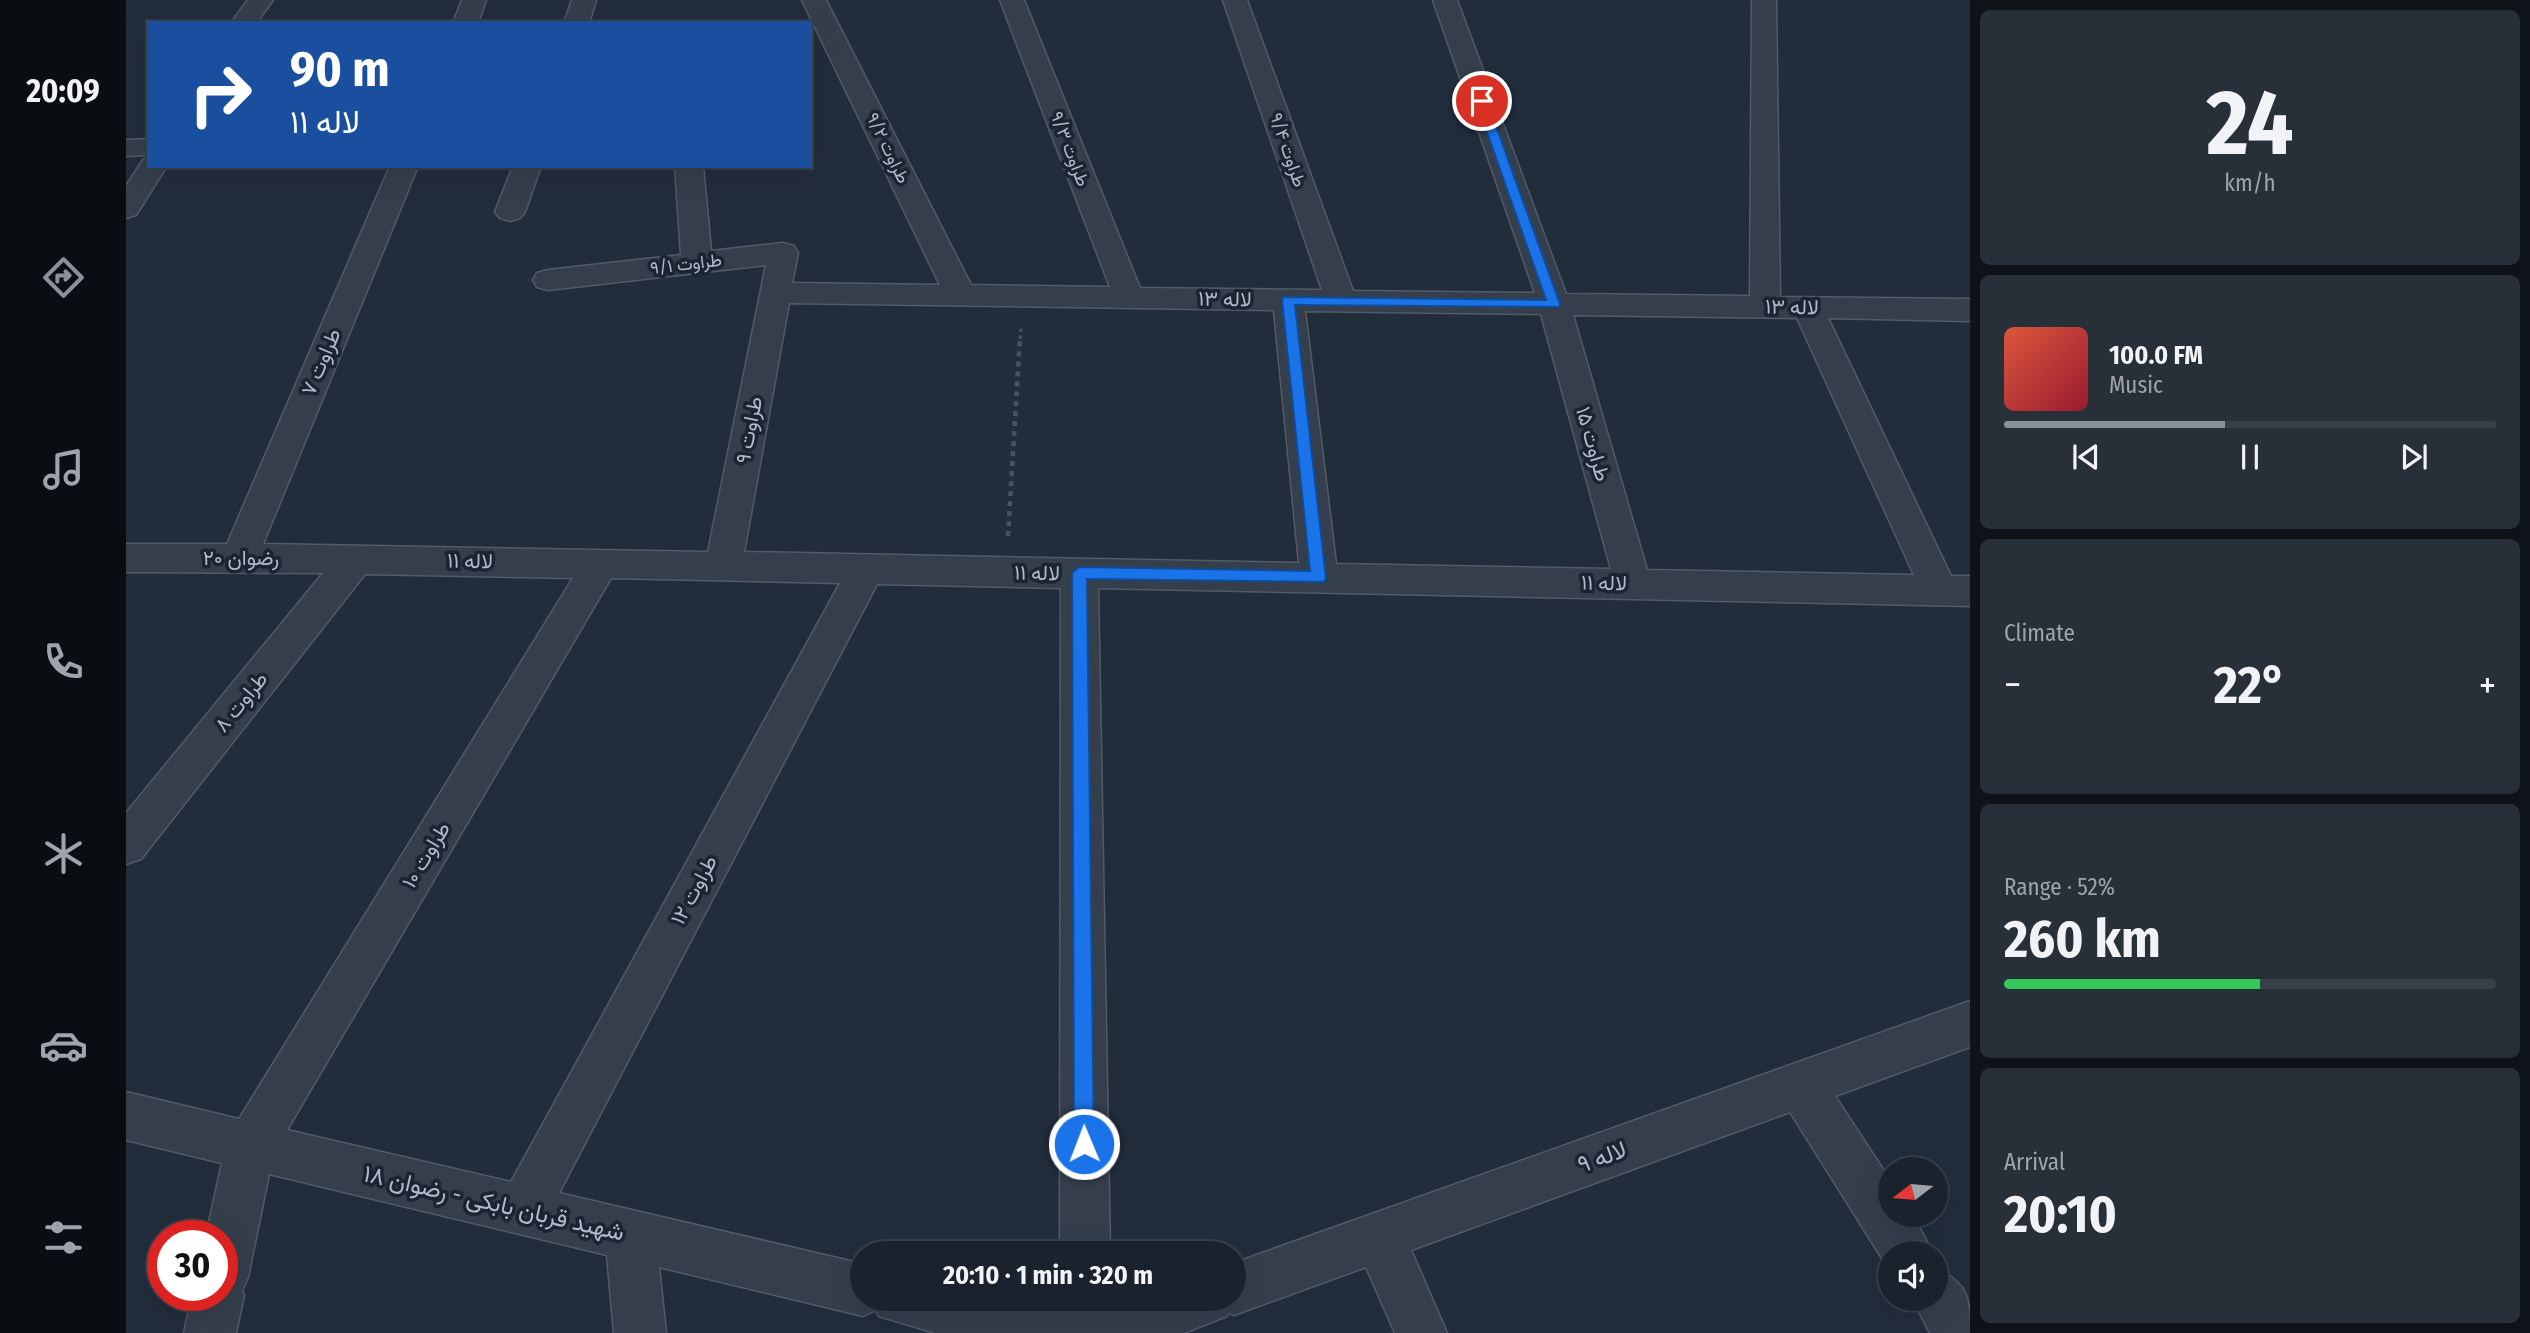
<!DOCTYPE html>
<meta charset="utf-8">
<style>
body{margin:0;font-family:"Fira Sans Condensed",Vazirmatn,sans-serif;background:#272f39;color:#f1f3f6;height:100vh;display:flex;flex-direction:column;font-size:26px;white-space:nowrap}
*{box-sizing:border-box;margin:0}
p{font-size:23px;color:#9fa4aa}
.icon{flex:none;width:38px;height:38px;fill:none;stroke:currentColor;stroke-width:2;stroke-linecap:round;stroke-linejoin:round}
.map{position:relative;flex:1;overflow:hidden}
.details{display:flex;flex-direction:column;gap:10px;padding:10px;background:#0e1319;width:560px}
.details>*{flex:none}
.guide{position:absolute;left:21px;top:21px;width:665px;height:147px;border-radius:0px;box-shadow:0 7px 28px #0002,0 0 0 2px #383f49;background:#1a4fa0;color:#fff;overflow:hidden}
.needle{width:46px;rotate:254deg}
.fabs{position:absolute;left:1752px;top:1157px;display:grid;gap:14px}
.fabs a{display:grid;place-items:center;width:70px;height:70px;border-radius:50%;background:#1a222d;box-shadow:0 7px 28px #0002,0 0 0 2px #383f49;font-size:35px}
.speed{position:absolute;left:21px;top:1220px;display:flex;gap:14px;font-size:35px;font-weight:700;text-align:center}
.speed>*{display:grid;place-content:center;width:91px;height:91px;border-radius:50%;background:#1a222d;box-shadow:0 7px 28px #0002,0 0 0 2px #383f49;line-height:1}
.speed .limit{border:10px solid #d22;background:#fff;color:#111}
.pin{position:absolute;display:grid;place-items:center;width:60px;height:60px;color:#fff;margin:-30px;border:4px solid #fff;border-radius:50%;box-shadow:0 2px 7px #0007}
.me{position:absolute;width:77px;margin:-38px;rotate:359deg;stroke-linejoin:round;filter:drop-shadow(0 0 5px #0008)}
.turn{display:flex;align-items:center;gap:24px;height:147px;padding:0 28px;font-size:32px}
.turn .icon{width:91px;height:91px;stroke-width:2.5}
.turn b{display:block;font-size:49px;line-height:60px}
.big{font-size:52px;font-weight:700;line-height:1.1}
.details .card{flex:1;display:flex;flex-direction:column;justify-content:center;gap:10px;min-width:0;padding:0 24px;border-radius:10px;background:#272f39}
.details .dial{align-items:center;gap:0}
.dial b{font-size:91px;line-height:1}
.song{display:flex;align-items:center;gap:21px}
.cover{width:84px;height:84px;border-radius:10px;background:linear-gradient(135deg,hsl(10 70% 55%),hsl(350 70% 35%))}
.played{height:7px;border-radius:4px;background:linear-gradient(90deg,#8c9099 45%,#383f49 45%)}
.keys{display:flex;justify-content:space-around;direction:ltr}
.heat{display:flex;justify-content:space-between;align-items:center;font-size:38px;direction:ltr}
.charge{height:10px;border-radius:5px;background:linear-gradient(90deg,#34c759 52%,#383f49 0)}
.trip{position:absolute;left:724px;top:1241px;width:396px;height:70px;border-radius:35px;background:#1a222d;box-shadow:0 7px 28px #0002,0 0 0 2px #383f49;font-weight:700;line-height:70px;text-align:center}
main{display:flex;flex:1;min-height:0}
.menu{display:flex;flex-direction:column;width:126px;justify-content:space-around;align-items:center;background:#0a0e12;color:#9fa4aa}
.menu .icon{width:49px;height:49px}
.menu .on{color:#8c9099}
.menu b{font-size:32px;color:#f1f3f6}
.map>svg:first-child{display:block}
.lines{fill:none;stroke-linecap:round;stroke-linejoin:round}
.street-casing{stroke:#515a67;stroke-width:3}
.path-far1{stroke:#41585b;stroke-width:3.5;stroke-dasharray:3.5 3.5;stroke-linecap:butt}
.path{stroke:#41585b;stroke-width:4.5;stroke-dasharray:5 5;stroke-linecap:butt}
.street{fill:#353f4c;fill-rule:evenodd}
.route{fill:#1a73e8;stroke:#114b97;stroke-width:2}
.labels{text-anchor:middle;stroke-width:7;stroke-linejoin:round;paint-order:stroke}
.far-street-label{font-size:18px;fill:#b1bac8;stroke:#1b2431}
.street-label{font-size:21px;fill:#b1bac8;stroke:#1b2431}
.near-street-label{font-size:24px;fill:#b1bac8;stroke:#1b2431}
</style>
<main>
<nav class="menu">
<b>20:09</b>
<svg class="icon on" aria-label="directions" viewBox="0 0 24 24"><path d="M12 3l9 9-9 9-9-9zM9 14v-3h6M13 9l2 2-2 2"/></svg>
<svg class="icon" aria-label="music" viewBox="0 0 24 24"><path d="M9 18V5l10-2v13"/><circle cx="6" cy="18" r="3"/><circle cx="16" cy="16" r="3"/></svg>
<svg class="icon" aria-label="phone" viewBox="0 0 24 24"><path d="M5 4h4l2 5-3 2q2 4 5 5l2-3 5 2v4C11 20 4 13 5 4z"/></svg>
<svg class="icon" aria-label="climate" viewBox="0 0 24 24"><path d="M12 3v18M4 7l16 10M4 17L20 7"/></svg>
<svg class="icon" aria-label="car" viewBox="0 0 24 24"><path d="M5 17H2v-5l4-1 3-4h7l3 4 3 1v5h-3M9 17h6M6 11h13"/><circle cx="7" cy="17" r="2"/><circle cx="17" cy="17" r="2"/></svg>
<svg class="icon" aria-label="filters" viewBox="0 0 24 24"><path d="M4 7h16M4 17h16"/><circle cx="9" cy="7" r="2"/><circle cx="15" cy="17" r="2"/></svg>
</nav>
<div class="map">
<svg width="1844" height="1333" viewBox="0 0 1844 1333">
<rect width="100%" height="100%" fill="#222d3c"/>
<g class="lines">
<defs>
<g id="street">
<polygon points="122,0 147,0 130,23 105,23"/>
<polygon points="336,0 360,0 352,23 327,23"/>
<polygon points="446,0 470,0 463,23 438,23"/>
<path d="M676 0H700L845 285 984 287 874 0H898L1014 288 1196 290 1097 0H1121L1227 291 1409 293 1307 0H1331L1440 294 1624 296 1626 0H1650L1654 297 1844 299V321L1702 318 1825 576H1844V606L972 588 984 1253H934L935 588 751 584 433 1193 737 1264V1298H882L933 1314V1298H985V1308L1011 1298H1108V1263L1844 1001V1047L1709 1096 1764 1180V1214H1786L1807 1253H1764V1271L1664 1112 1285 1250 1321 1333H1269L1240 1267 1108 1315 1103 1313 1101 1316 1058 1333H809L753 1316 750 1310 737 1316 533 1267 540 1333H488L481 1255 143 1174 122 1277 116 1291 118 1295 110 1333H58L66 1295H96V1236H80L96 1163 0 1140V1092L113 1119 447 578 239 574 15 859 0 864V813L197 573 0 572V544H101L264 166H292L137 544 582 552 640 265 422 290 411 287 407 280 411 273 422 270 555 255 549 166H577L585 251 657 243 668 246 672 253 666 283 814 285ZM663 303 1148 310 1173 563 618 552ZM1179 311 1415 314 1485 569 1210 564ZM1447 315 1671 318 1788 575 1521 570ZM485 578 714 583 385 1182 161 1130Z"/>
<polygon points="23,139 23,155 0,156 0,140"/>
<polygon points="23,159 23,166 41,166 10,215 0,218 0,186 17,160"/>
<polygon points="387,166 415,166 399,212 394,218 384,221 374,218 369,212"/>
<path d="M1810 1269C1843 1283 1844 1300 1844 1333H1804L1786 1298H1810Z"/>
</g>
</defs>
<use href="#street" class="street-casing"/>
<polyline class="path-far1" points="894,339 895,328"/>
<polyline class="path" points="882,536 894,337"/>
<use href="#street" class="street"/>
</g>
<polygon class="route" points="1356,98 1361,101 1434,304 1433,307 1169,305 1200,578 1198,582 961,579 968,1144 965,1151 958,1154 951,1151 948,1144 946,573 953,567 1184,571 1156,300 1157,297 1420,300 1350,101"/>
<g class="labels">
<g class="far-street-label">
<text transform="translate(762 148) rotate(64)" y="6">طراوت ۹/۲</text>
<text transform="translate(944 149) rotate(69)" y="6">طراوت ۹/۳</text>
<text transform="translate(1162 150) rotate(71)" y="6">طراوت ۹/۴</text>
<text transform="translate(560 264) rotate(-7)" y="6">طراوت ۹/۱</text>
</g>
<g class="street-label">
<text transform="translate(1099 299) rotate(1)" y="7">لاله ۱۳</text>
<text transform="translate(1666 307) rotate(1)" y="7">لاله ۱۳</text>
<text transform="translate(195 362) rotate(-67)" y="7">طراوت ۷</text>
<text transform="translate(623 430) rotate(-79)" y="7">طراوت ۹</text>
<text transform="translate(1467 444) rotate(74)" y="7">طراوت ۱۵</text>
<text x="115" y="565">رضوان ۲۰</text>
<text transform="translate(344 561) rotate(1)" y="7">لاله ۱۱</text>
<text transform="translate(911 573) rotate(1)" y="7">لاله ۱۱</text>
<text transform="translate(1478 583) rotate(1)" y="7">لاله ۱۱</text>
<text transform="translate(115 702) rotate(-51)" y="7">طراوت ۸</text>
<text transform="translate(300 855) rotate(-59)" y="7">طراوت ۱۰</text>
<text transform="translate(568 890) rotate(-62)" y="7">طراوت ۱۲</text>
</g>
<g class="near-street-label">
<text transform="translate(1476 1157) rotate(-20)" y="8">لاله ۹</text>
<text transform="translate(368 1203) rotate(13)" y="8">شهید قربان بابکی - رضوان ۱۸</text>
</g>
</g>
</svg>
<div class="fabs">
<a><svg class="needle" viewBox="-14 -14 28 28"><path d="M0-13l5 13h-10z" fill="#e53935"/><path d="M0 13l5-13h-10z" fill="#9fa4aa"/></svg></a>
<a><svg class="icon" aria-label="sound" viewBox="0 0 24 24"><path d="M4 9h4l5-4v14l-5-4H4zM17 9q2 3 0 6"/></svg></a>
</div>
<div class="speed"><div class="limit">30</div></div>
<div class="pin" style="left:1356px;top:101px;background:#d93025"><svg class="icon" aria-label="arrive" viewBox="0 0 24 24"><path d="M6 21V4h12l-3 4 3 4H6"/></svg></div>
<svg class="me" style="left:958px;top:1144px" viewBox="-20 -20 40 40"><circle r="17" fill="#1a73e8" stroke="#fff" stroke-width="3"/><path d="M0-11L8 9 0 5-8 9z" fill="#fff"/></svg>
<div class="trip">20:10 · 1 min · 320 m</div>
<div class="guide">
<div class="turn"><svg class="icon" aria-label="right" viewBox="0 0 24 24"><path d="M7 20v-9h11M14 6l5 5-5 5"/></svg><div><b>90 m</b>لاله ۱۱</div></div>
</div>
</div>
<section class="details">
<div class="card dial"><b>24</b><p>km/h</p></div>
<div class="card">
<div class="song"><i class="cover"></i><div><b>100.0 FM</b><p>Music</p></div></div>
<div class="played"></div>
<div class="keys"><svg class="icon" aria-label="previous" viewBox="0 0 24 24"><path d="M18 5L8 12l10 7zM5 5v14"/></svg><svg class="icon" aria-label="pause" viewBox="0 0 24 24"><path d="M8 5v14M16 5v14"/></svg><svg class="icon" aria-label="next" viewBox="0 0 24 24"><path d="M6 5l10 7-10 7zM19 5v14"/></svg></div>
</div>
<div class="card"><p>Climate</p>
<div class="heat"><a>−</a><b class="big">22°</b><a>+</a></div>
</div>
<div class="card"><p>Range · 52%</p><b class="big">260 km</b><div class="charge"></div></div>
<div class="card"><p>Arrival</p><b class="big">20:10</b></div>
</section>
</main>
